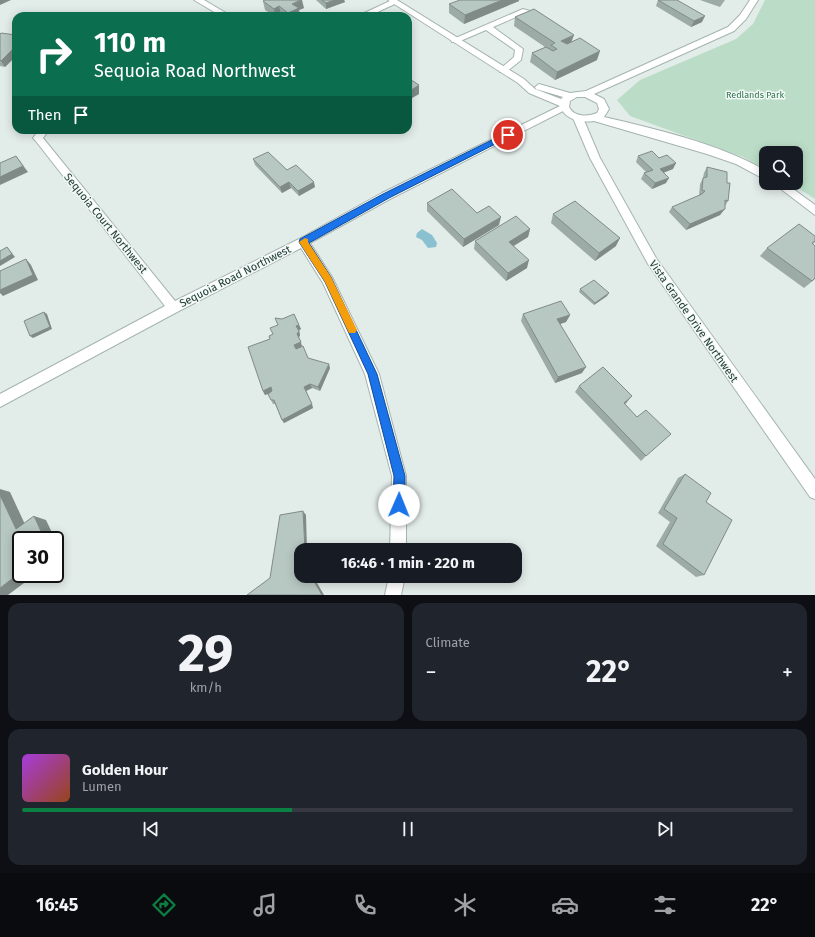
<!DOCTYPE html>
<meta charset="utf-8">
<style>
body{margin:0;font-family:"Fira Sans",sans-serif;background:#20242c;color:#f1f3f6;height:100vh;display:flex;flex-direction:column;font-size:15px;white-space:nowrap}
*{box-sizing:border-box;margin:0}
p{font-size:13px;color:#9ea1a6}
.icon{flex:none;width:22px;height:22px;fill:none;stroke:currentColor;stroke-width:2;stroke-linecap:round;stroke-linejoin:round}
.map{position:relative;height:595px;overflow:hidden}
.sheet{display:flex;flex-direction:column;gap:8px;padding:8px;background:#0d0f14;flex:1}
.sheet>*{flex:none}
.hud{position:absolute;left:12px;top:12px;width:400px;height:122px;border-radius:12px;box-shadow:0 2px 10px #0003;background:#0b6e4f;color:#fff;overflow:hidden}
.tools{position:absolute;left:759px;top:146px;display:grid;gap:8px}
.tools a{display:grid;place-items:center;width:44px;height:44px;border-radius:8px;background:#171b24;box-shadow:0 2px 10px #0003;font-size:20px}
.speed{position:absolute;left:12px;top:531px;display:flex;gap:8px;font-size:20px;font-weight:700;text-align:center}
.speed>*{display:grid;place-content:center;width:52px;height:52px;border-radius:50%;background:#171b24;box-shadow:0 2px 10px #0003;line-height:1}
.speed .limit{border:2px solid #111;border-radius:6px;background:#fff;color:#111}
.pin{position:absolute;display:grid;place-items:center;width:34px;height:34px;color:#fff;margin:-17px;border:2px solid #fff;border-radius:50%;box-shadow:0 1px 4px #0007}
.me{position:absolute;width:44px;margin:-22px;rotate:1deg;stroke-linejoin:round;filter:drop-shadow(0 0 3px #0008)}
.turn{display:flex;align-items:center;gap:14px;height:84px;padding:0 16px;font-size:18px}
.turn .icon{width:52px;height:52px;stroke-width:2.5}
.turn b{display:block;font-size:28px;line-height:34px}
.then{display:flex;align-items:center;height:38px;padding:0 16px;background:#0003;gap:8px;font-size:15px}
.big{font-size:30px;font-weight:700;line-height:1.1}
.sheet .widget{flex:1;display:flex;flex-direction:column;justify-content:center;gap:6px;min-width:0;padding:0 14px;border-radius:12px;background:#20242c}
.sheet .dial{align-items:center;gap:0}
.dial b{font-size:52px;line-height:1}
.song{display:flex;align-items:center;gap:12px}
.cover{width:48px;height:48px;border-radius:6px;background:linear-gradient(135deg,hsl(280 70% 55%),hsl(20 70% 35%))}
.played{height:4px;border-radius:2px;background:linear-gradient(90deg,#0b8043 35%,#363941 35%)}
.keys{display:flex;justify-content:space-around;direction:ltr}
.heat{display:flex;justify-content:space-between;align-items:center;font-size:22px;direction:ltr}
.sheet .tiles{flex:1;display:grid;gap:8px;grid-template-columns:1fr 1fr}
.widget:last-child{grid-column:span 2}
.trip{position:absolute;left:294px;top:543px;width:228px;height:40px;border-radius:12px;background:#171b24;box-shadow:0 2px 10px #0003;font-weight:700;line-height:40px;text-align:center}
.menu{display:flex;height:64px;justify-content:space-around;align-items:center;background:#090b0e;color:#9ea1a6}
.menu .icon{width:28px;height:28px}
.menu .current{color:#0b8043}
.menu b{font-size:18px;color:#f1f3f6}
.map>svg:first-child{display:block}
.green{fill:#bbddc7}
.water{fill:#8bc0d0}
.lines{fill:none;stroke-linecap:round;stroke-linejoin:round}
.minor-casing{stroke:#a5b4b0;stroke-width:2}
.tertiary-casing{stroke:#a5b4b0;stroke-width:2}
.minor{fill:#fff;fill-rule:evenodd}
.tertiary{fill:#fff;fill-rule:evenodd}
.wall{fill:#9daba7}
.shaded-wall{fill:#808b88}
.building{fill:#b7c7c2;stroke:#808b88}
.route{fill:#1a73e8;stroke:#114b97}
.slow{fill:#f59e0b}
.labels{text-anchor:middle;stroke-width:3;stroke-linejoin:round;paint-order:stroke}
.far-park-label{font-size:9px;fill:#2d734d;stroke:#f3f9f6}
.street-label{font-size:11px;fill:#223d38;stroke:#f3f9f6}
</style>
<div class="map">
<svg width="815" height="595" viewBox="0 0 815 595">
<rect width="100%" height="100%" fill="#e2ece8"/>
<polygon class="green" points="765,0 815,0 815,199 790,183 796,183 796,153 766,153 766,170 743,157 630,116 617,100 640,80 736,39 753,24"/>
<polygon class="water" points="422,229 432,235 437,243 436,247 428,248 422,240 416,237 417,233"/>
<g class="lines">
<defs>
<g id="minor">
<polygon points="194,0 204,0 231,16 221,16"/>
<polygon points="392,0 399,2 369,16 358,16"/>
<polygon points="523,9 530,11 493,27 523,49 521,60 506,72 500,72 499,70 514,57 515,50 486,30 458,42 452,42 451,40"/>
<polygon points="564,104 569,107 567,109 390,199 310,243 332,277 379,374 406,476 406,550 390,550 392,476 365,374 323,283 301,248 177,312 0,407 0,394 165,306 35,140 33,138 39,130 49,130 43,138 175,301 299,239 382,193"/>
<polygon points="578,115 583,118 600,158 656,258 815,479 815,499 810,497 648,264 590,158 573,118"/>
<polygon points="389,576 405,576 401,595 385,595"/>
</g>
<g id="tertiary">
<path d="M388 0H397L524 79 535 89 561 99 563 97 536 89 535 87 539 84 570 93 586 91 728 27 740 15 750 0H758L746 19 734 31 594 94 604 99 609 109 604 117C655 129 721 144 766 171V180L736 164 707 154 594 121C581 123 565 120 560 106L529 93 518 83ZM577 97H585L597 103 599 109 597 113C588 117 574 117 569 107L570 101Z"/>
<polygon points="773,183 785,183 815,205 815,215"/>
</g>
</defs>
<use href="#minor" class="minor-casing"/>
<use href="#tertiary" class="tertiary-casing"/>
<use href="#minor" class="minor"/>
<use href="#tertiary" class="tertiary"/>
</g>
<g class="wall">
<polygon points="316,0 344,0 345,2 326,9"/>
<polygon points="658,0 702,22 691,27 656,6"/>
<polygon points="700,0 725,0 720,7"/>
<polygon points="263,1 304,8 299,10 300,16 282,16 281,15 278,16 274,16 265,10"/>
<polygon points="519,1 464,24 449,13 449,4"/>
<polygon points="515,17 572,42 597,60 555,80 530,62 532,53 545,47 514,26"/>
<polygon points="0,34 16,35 16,56 5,67 0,66"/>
<polygon points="408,78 419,94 410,99 408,98"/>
<polygon points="638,156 659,158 673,169 663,173 666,183 652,189 641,179 644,173 646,172 636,162"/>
<polygon points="253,159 287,170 315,187 299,196 291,188 282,193 255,165"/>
<polygon points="707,167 727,183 728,201 725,206 720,215 686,230 669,212 672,207 699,196 700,184 703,178 704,173"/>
<polygon points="427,203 477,213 499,225 463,247 427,211"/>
<polygon points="553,214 616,246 595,261 551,223"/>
<polygon points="530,229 528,237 514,246 527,268 506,281 474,249 475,241"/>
<polygon points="815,236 815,242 813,244 815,279 804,288 760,256 767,248"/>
<polygon points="580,289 607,296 594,305 579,292"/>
<polygon points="523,314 570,315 566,322 560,324 582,373 555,383 521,321"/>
<polygon points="278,325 299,325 301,329 299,330 300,335 299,338 302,347 308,358 330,368 320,391 312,388 306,391 313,408 284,423 275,404 273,404 271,400 270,393 265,395 263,391 270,339"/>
<polygon points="579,386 627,402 625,404 646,456 641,461 575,392"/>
<polygon points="685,474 706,502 704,575 696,577 656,546 670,522 658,513 678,478"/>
</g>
<g class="shaded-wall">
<polygon points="0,0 11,0 0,5"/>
<polygon points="301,0 302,0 304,8 299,10 300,16 288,16 288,13 292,4"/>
<polygon points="335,0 344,0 345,2 326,9 326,3"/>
<polygon points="502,0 519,0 519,1 464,24 465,15"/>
<polygon points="279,6 281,15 278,16 275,16 274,9"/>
<polygon points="705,16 702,22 691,27 694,21"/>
<polygon points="410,33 410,39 408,40 408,34"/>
<polygon points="574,35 571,43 559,49 561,41"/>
<polygon points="16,46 16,56 5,67 1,61"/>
<polygon points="600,51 597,60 555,80 557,72"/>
<polygon points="419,85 419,94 410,99 410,91"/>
<polygon points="16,156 28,172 0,185 0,177"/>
<polygon points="676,163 673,169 657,175 660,169"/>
<polygon points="669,178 666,183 652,189 655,183"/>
<polygon points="289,182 291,188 282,193 280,187"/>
<polygon points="314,182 315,187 299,196 298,191"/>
<polygon points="725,209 720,215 686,230 690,224"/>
<polygon points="501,217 499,225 463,247 464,239"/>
<polygon points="530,229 528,237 508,249 509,242"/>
<polygon points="620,238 616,246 595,261 599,253"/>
<polygon points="7,247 15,257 0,266 0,261"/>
<polygon points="26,259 31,265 38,280 3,296 0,293 0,290"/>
<polygon points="529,260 527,268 506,281 508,273"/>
<polygon points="609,293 607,296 594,305 595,303"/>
<polygon points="44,312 47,314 52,329 33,338 30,336"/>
<polygon points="570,315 566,322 554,326 557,319"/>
<polygon points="299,325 301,329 298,331 296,326"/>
<polygon points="299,331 300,335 298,339 297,334"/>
<polygon points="301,342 302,347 296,350 294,345"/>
<polygon points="329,364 330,368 320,391 318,387"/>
<polygon points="586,367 582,373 555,383 558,377"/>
<polygon points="310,384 312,388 306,391 304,387"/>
<polygon points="271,387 273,392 265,395 263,391"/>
<polygon points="632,396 627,402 619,409 624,403"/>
<polygon points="312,404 313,408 284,423 282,420"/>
<polygon points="0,489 10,492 29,533 16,529 0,496"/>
<polygon points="303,511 306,515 307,550 305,550"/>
<polygon points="34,516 46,520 62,554 55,560 55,540 45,540"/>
<polygon points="21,572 21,574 36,574 8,595 0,595 0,588"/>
<polygon points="311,576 313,576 324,595 322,595"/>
</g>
<g class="building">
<polygon points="265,0 301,0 292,4 299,8 288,13 279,6 274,9 263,1"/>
<polygon points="322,0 335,0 326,3"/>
<polygon points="460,0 502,0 465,15 449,4"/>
<polygon points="658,0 677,0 705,16 694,21"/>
<polygon points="534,9 574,35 561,41 567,44 580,38 600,51 557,72 532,53 546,47 553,51 557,49 551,45 555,43 515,17"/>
<polygon points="1,33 16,35 16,46 1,61 0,60 0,34"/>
<polygon points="408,78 419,85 410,91 408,89"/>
<polygon points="652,151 659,158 667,155 676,163 660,169 669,178 655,183 644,173 653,170 638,156"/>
<polygon points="268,152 287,170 296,165 314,182 298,191 289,182 280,187 253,159"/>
<polygon points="16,156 23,166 0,177 0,163"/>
<polygon points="707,167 727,172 727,183 730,183 728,201 725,200 725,209 690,224 672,207 702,194 705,191 702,190 703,178 707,177"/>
<polygon points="452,189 477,213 489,206 501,217 464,239 427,203"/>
<polygon points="575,201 620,238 599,253 553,214"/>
<polygon points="516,216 530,229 509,242 529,260 508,273 475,241"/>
<polygon points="799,224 815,236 815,241 812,243 815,246 815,278 812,281 767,248"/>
<polygon points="7,247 12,254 0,261 0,251"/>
<polygon points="26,259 33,275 0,290 0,271"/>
<polygon points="594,280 609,293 595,303 580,289"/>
<polygon points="561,301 570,315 557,319 586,367 558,377 523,314"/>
<polygon points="44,312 50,327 30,336 24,321"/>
<polygon points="294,314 299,325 296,326 299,331 297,334 301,342 294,345 296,349 303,346 308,358 329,364 318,387 310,384 304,387 312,404 282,420 274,400 271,400 268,394 272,391 271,387 263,391 248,347 270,339 269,336 273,334 270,328 278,325 275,318 282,319"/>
<polygon points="603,367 632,396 624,403 637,417 646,410 671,434 646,456 579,386"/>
<polygon points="685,474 711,493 706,502 732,520 704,575 663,544 677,518 664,509"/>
<polygon points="0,495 16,529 34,516 45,540 21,540 21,572 0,588"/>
<polygon points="303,511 305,550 301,550 301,576 311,576 322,595 247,595 270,578 280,515"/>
</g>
<polygon class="route" points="508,132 512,135 511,136 389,198 309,243 331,277 377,374 405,476 405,505 403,509 399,511 395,509 393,505 394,476 368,374 325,282 299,242 300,239 383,194"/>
<polygon class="slow" points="305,238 308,239 308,242 331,277 357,330 355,333 349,333 325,282 299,242"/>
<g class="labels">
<g class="far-park-label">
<text x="755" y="98">Redlands Park</text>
</g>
<g class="street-label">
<text transform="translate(106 223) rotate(51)" y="4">Sequoia Court Northwest</text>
<text transform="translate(235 276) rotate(-27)" y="4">Sequoia Road Northwest</text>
<text transform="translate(694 321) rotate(55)" y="4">Vista Grande Drive Northwest</text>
</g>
</g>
</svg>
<div class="tools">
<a><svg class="icon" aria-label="search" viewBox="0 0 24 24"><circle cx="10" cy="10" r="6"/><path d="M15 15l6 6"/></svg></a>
</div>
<div class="speed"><div class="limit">30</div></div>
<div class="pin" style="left:508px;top:135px;background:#d93025"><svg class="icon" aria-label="arrive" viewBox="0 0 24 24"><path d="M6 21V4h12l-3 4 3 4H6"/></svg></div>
<svg class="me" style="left:399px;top:505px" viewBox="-20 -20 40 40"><circle r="19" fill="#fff"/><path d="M0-13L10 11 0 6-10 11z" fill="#1a73e8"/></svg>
<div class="trip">16:46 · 1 min · 220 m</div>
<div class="hud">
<div class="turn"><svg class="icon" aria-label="right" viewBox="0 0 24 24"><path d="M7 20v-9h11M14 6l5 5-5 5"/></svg><div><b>110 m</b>Sequoia Road Northwest</div></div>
<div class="then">Then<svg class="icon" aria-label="arrive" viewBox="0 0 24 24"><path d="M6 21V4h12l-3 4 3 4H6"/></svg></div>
</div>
</div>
<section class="sheet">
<div class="tiles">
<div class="widget dial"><b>29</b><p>km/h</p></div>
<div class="widget"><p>Climate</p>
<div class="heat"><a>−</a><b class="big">22°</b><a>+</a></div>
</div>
<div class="widget">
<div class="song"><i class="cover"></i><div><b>Golden Hour</b><p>Lumen</p></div></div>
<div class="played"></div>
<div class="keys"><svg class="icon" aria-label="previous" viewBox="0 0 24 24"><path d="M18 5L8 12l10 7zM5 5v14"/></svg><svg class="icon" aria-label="pause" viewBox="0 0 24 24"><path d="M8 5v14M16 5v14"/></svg><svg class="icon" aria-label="next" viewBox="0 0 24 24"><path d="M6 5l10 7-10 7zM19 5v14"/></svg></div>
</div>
</div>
</section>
<nav class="menu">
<b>16:45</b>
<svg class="icon current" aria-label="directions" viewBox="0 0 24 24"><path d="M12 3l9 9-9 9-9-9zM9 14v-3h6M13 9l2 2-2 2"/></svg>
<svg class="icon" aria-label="music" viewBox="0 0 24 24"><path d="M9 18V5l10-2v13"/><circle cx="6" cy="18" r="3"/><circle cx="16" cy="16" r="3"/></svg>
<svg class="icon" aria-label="phone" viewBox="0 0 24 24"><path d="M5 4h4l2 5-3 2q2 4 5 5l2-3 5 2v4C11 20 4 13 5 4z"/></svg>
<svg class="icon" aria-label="climate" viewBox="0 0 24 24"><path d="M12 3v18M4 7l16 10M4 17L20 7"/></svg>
<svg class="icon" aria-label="car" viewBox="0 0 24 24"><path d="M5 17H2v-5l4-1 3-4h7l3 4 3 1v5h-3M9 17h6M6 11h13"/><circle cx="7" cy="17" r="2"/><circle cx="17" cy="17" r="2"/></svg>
<svg class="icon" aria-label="filters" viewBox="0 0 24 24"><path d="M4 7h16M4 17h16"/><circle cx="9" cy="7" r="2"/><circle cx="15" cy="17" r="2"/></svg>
<b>22°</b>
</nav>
